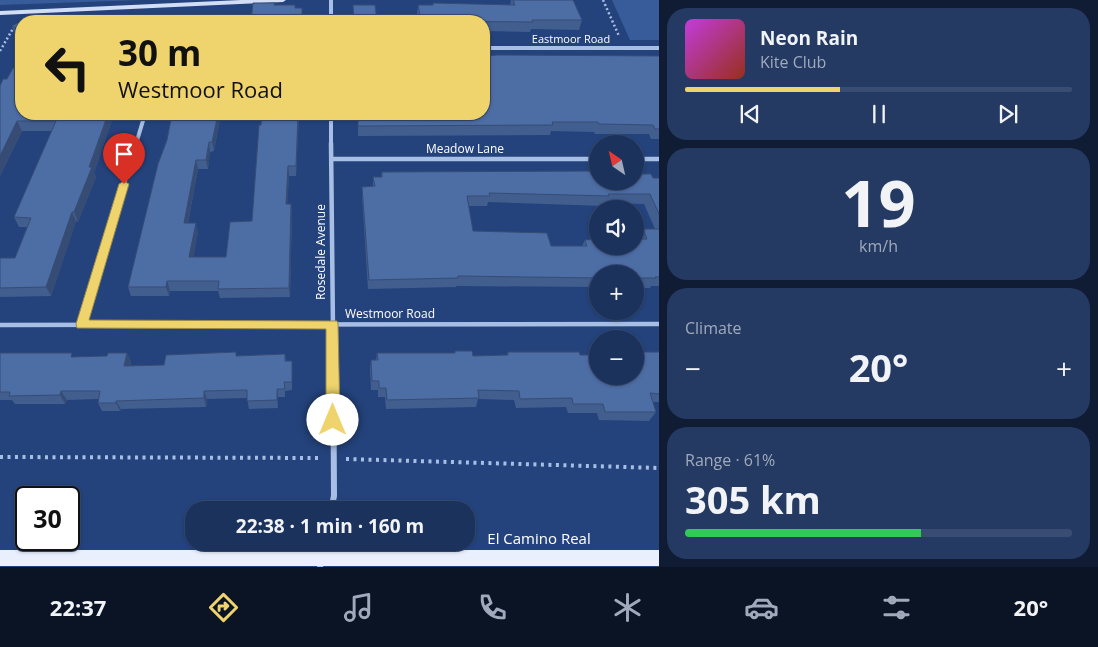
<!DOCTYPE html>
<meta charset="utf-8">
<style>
body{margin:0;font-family:"Open Sans",sans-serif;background:#243a63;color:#f1f3f6;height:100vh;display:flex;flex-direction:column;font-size:19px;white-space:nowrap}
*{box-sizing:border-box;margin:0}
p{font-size:16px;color:#a0aabc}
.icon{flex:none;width:28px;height:28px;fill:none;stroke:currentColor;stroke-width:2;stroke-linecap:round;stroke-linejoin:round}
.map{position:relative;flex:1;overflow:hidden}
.sheet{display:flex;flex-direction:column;gap:8px;padding:8px;background:#0f1c33;width:439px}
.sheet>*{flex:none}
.top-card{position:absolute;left:15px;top:15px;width:475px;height:105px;border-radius:20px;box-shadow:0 1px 4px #0004,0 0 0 1px #394d72;background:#efd46d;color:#111;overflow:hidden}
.needle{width:32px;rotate:326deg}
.fabs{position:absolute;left:589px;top:135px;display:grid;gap:10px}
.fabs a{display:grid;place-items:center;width:55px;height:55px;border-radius:50%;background:#1b325d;box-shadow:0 1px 4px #0004,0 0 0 1px #394d72;font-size:25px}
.speed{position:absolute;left:15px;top:486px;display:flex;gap:10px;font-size:25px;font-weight:700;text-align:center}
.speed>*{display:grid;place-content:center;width:65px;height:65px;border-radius:50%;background:#1b325d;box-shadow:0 1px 4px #0004,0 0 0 1px #394d72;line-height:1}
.speed .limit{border:2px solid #111;border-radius:8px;background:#fff;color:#111}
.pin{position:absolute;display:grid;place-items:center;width:42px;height:42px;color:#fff;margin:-51px -21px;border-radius:50% 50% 50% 0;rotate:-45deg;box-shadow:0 0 5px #0007}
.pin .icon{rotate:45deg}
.me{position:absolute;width:55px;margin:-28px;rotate:0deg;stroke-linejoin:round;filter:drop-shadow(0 0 4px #0008)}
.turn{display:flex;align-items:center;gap:18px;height:105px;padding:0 20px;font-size:22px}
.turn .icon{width:65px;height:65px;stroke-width:2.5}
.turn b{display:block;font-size:35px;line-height:42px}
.big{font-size:38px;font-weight:700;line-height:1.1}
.sheet .card{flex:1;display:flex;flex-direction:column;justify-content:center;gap:8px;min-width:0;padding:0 18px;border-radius:20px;background:#243a63}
.sheet .dial{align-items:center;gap:0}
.dial b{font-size:65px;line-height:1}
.song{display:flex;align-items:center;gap:15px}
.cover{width:60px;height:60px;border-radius:8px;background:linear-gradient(135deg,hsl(290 70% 55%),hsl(10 70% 35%))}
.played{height:5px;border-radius:2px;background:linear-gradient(90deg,#efd46d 40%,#394d72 40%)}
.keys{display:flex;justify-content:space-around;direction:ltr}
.heat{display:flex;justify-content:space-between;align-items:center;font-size:28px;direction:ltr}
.charge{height:8px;border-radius:4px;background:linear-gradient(90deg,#34c759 61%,#394d72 0)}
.trip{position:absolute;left:185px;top:501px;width:290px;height:50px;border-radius:20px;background:#1b325d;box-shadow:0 1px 4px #0004,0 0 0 1px #394d72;font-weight:700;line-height:50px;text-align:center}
.tabs{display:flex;height:80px;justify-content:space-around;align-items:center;background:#0b1425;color:#a0aabc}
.tabs .icon{width:35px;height:35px}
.tabs .active{color:#efd46d}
.tabs b{font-size:22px;color:#f1f3f6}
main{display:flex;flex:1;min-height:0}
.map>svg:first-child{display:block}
.green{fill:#385c99}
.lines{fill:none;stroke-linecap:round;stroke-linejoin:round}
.path-far1{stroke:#a8bfe5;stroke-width:2.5;stroke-dasharray:2 2.5;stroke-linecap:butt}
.path{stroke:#a8bfe5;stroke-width:4;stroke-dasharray:3 4.5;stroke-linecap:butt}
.street-far2{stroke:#a8bfe5;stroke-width:4}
.street-far1{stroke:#a8bfe5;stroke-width:4.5}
.street{stroke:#a8bfe5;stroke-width:6}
.secondary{fill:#d2def5;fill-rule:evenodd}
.primary{fill:#e9effd;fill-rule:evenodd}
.wall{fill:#425e8e;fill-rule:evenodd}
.shaded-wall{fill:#364c74}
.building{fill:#4d6da5;stroke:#364c74}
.route{fill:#efd46d;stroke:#9b8a47}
.labels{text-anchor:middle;stroke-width:5;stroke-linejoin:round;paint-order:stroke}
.far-street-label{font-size:11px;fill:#fff;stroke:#24437c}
.street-label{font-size:12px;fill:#fff;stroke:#24437c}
.near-street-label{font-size:15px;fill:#fff;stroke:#24437c}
</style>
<main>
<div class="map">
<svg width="660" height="567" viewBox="0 0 660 567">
<rect width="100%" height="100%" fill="#24437c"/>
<g class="green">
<polygon points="0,0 140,0 0,5"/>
<polygon points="612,0 659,0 659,40 630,40"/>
</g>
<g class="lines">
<g class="path-far1">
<polyline points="603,0 619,36"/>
<polyline points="0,51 15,25"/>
</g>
<g class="path">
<polyline points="0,457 322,458"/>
<polyline points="346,459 660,468"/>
</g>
<g class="street-far2">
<polyline points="331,0 331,21"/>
<polyline points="484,48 660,48"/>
<polyline points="331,114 331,144"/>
<polyline points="136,144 145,114"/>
</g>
<g class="street-far1">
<polyline points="331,143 333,329"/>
<polyline points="332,159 598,159"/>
<polyline points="635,159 660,159"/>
<polyline points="82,324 136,143"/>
<polyline points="0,325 660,324"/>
</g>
<g class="street">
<polyline points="331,510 334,496 333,328"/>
<polyline points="320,567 325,542"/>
</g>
<polygon class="secondary" points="241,0 286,0 283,2 0,15 0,11"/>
<rect class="primary" x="0" y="550" width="660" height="16"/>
</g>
<g class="wall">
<polygon points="511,0 573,0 582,20 579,30 531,29 530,32 484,31 484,21 418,21 417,14 418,5 433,5 433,3 510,5"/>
<polygon points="21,21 21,38 15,35 12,26"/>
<polygon points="660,56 660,139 651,139 649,134 595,134 594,132 551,131 550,135 358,136 358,119 353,119 353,114 484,114"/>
<polygon points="16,68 21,114 114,114 94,173 96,177 78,222 76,221 51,296 0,297 0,258 15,258 27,227 19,227 14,217 52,131 22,131 0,176 7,79"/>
<polygon points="221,114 214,151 210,152 208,169 198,169 188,223 198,232 193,257 226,257 252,221 262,114 299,114 296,176 289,176 287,204 291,204 292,213 290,297 220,298 218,291 170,291 169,296 131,296 128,287 167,140"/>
<path d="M382 172 642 174 653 178H660V286H651L650 288H635V274H598V287L456 286V287L368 289 362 196V187L373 186V177H381ZM488 202 604 206 606 203 644 204 655 229H643L638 239 585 240 582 246H551L473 231 468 206H487Z"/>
<polygon points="455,351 473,356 507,355 508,352 580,355 598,376 660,352 660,402 653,402 656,412 649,421 599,420 597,413 568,413 566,407 516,408 514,400 478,399 476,407 386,409 385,397 378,397 378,390 371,390 370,369 371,360 376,360 377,353 454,353"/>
<polygon points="0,353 74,357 107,356 127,353 131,362 130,366 164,365 237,356 285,354 286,361 292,361 292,390 285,391 285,397 278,397 278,408 249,409 247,398 207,399 206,407 121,409 120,411 102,411 98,403 98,399 67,400 65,404 15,404 12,400 0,400"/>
</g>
<g class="shaded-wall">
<polygon points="108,114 114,114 94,173 96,177 78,222 74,212"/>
<polygon points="218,114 221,114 214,151 212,142"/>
<polygon points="298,114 299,114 296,176 296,166"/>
<polygon points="17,121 22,131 0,176 0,156"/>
<polygon points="209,142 210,152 208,169 206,160"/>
<polygon points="196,160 198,169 186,232 184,223"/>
<polygon points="288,166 289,176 287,213 286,204"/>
<polygon points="291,204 292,213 290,297 289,288"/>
<polygon points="72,212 76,221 51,296 46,287"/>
<polygon points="196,223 198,232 192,267 189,257"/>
<polygon points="167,281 170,291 169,296 166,287"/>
<polygon points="127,353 131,362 128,375 124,366"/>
<polygon points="277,389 278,397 278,408 277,400"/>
<polygon points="61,391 67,400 65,404 60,395"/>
<polygon points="204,391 207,399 206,407 204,398"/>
<polygon points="116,401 121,409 120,411 116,403"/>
</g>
<g class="building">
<polygon points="513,0 573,0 582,20 532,20 533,22 421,21 418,5 433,5 433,3 515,5"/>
<polygon points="253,3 275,3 274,5 295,5 295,8 302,8 302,21 248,21 251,21"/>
<polygon points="353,5 375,5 377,21 354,21"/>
<polygon points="31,16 44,21 21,21 21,30 12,26"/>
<polygon points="498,55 660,56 660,129 655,129 653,125 599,124 598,122 552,122 553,125 358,126 358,114 484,114 484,56"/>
<polygon points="18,64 21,64 21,114 108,114 89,167 92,167 74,212 72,212 46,287 0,288 0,258 15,258 31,218 14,217 56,121 17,121 0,156 0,86 3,79 7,79 13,68 16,68"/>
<polygon points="172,114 218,114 212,142 209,142 206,160 196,160 184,223 196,223 189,257 226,257 230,222 252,221 259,125 261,125 262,114 298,114 296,166 288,166 286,204 291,204 289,288 218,289 219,281 167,281 166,287 128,287 158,164 167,140"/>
<polygon points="598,171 598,181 635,181 635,172 640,172 642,174 651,174 653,178 660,178 660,216 650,194 608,194 609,196 489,193 490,196 467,196 473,231 547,233 551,246 587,246 585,240 598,239 598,246 635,246 635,239 647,239 643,229 660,229 660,277 655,277 656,278 635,278 635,274 598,274 598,278 458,276 458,278 369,280 362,187 375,186 373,177 382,177 382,172"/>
<polygon points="455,351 472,351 473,356 508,355 508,352 579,352 580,355 598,355 598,376 635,376 635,352 660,352 660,394 650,393 656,412 605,412 603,404 573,404 572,398 520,399 519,391 478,390 479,398 387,400 386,388 379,388 379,381 372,381 371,360 378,360 377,353 455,353"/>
<polygon points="236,352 236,356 285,354 285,361 292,361 292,382 284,382 285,389 277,389 277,400 247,401 247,390 204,391 204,398 116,401 116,403 98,403 100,391 61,391 60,395 9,396 10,392 0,392 0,353 72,353 71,357 107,356 108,353 127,353 124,366 164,365 166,355"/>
</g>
<polygon class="route" points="124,181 129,184 89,320 337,321 338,324 340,420 338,424 333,426 328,424 326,420 326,329 77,328 76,324 119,184"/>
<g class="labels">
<g class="far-street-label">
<text x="571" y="43">Eastmoor Road</text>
</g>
<g class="street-label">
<text x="465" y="153">Meadow Lane</text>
<text transform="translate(321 252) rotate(-90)" y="4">Rosedale Avenue</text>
<text x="390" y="318">Westmoor Road</text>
</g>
<g class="near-street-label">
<text x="539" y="544">El Camino Real</text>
</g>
</g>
</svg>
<div class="fabs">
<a><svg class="needle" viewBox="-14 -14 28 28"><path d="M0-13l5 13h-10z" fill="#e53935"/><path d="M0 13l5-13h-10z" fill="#a0aabc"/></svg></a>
<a><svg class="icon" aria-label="sound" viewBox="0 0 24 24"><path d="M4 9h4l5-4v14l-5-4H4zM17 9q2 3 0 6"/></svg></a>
<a>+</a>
<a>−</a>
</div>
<div class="speed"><div class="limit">30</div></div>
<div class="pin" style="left:124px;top:184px;background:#d93025"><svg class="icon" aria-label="arrive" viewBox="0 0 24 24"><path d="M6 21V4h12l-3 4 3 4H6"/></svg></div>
<svg class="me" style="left:333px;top:420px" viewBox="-20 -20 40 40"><circle r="19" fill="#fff"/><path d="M0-13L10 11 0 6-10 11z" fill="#efd46d"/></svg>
<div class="trip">22:38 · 1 min · 160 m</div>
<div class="top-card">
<div class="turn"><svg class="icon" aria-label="left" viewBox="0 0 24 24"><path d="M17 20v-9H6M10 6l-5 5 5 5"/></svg><div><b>30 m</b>Westmoor Road</div></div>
</div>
</div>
<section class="sheet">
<div class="card">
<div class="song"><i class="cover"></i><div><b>Neon Rain</b><p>Kite Club</p></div></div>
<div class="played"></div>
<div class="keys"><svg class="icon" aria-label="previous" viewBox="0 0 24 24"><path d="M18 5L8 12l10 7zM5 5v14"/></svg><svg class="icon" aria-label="pause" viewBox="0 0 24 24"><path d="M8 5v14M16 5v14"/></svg><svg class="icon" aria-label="next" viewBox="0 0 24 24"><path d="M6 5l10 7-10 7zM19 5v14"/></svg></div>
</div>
<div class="card dial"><b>19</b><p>km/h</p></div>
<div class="card"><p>Climate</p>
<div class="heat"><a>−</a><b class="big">20°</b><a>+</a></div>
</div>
<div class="card"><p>Range · 61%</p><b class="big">305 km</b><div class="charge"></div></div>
</section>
</main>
<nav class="tabs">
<b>22:37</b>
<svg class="icon active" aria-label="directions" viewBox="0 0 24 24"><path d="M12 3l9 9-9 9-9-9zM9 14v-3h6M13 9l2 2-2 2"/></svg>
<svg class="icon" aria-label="music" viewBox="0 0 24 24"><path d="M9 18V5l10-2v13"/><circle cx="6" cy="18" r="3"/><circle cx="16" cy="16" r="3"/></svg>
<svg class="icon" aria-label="phone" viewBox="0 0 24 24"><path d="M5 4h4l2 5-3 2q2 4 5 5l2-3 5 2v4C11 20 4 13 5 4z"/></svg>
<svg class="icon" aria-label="climate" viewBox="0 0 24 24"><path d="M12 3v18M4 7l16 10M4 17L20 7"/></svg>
<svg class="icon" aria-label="car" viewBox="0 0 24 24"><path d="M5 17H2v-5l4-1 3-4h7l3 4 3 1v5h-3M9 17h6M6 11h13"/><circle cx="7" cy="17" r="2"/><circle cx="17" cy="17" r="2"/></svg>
<svg class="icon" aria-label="filters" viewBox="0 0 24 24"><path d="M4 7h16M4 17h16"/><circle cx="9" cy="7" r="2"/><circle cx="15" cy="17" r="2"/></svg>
<b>20°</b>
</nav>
